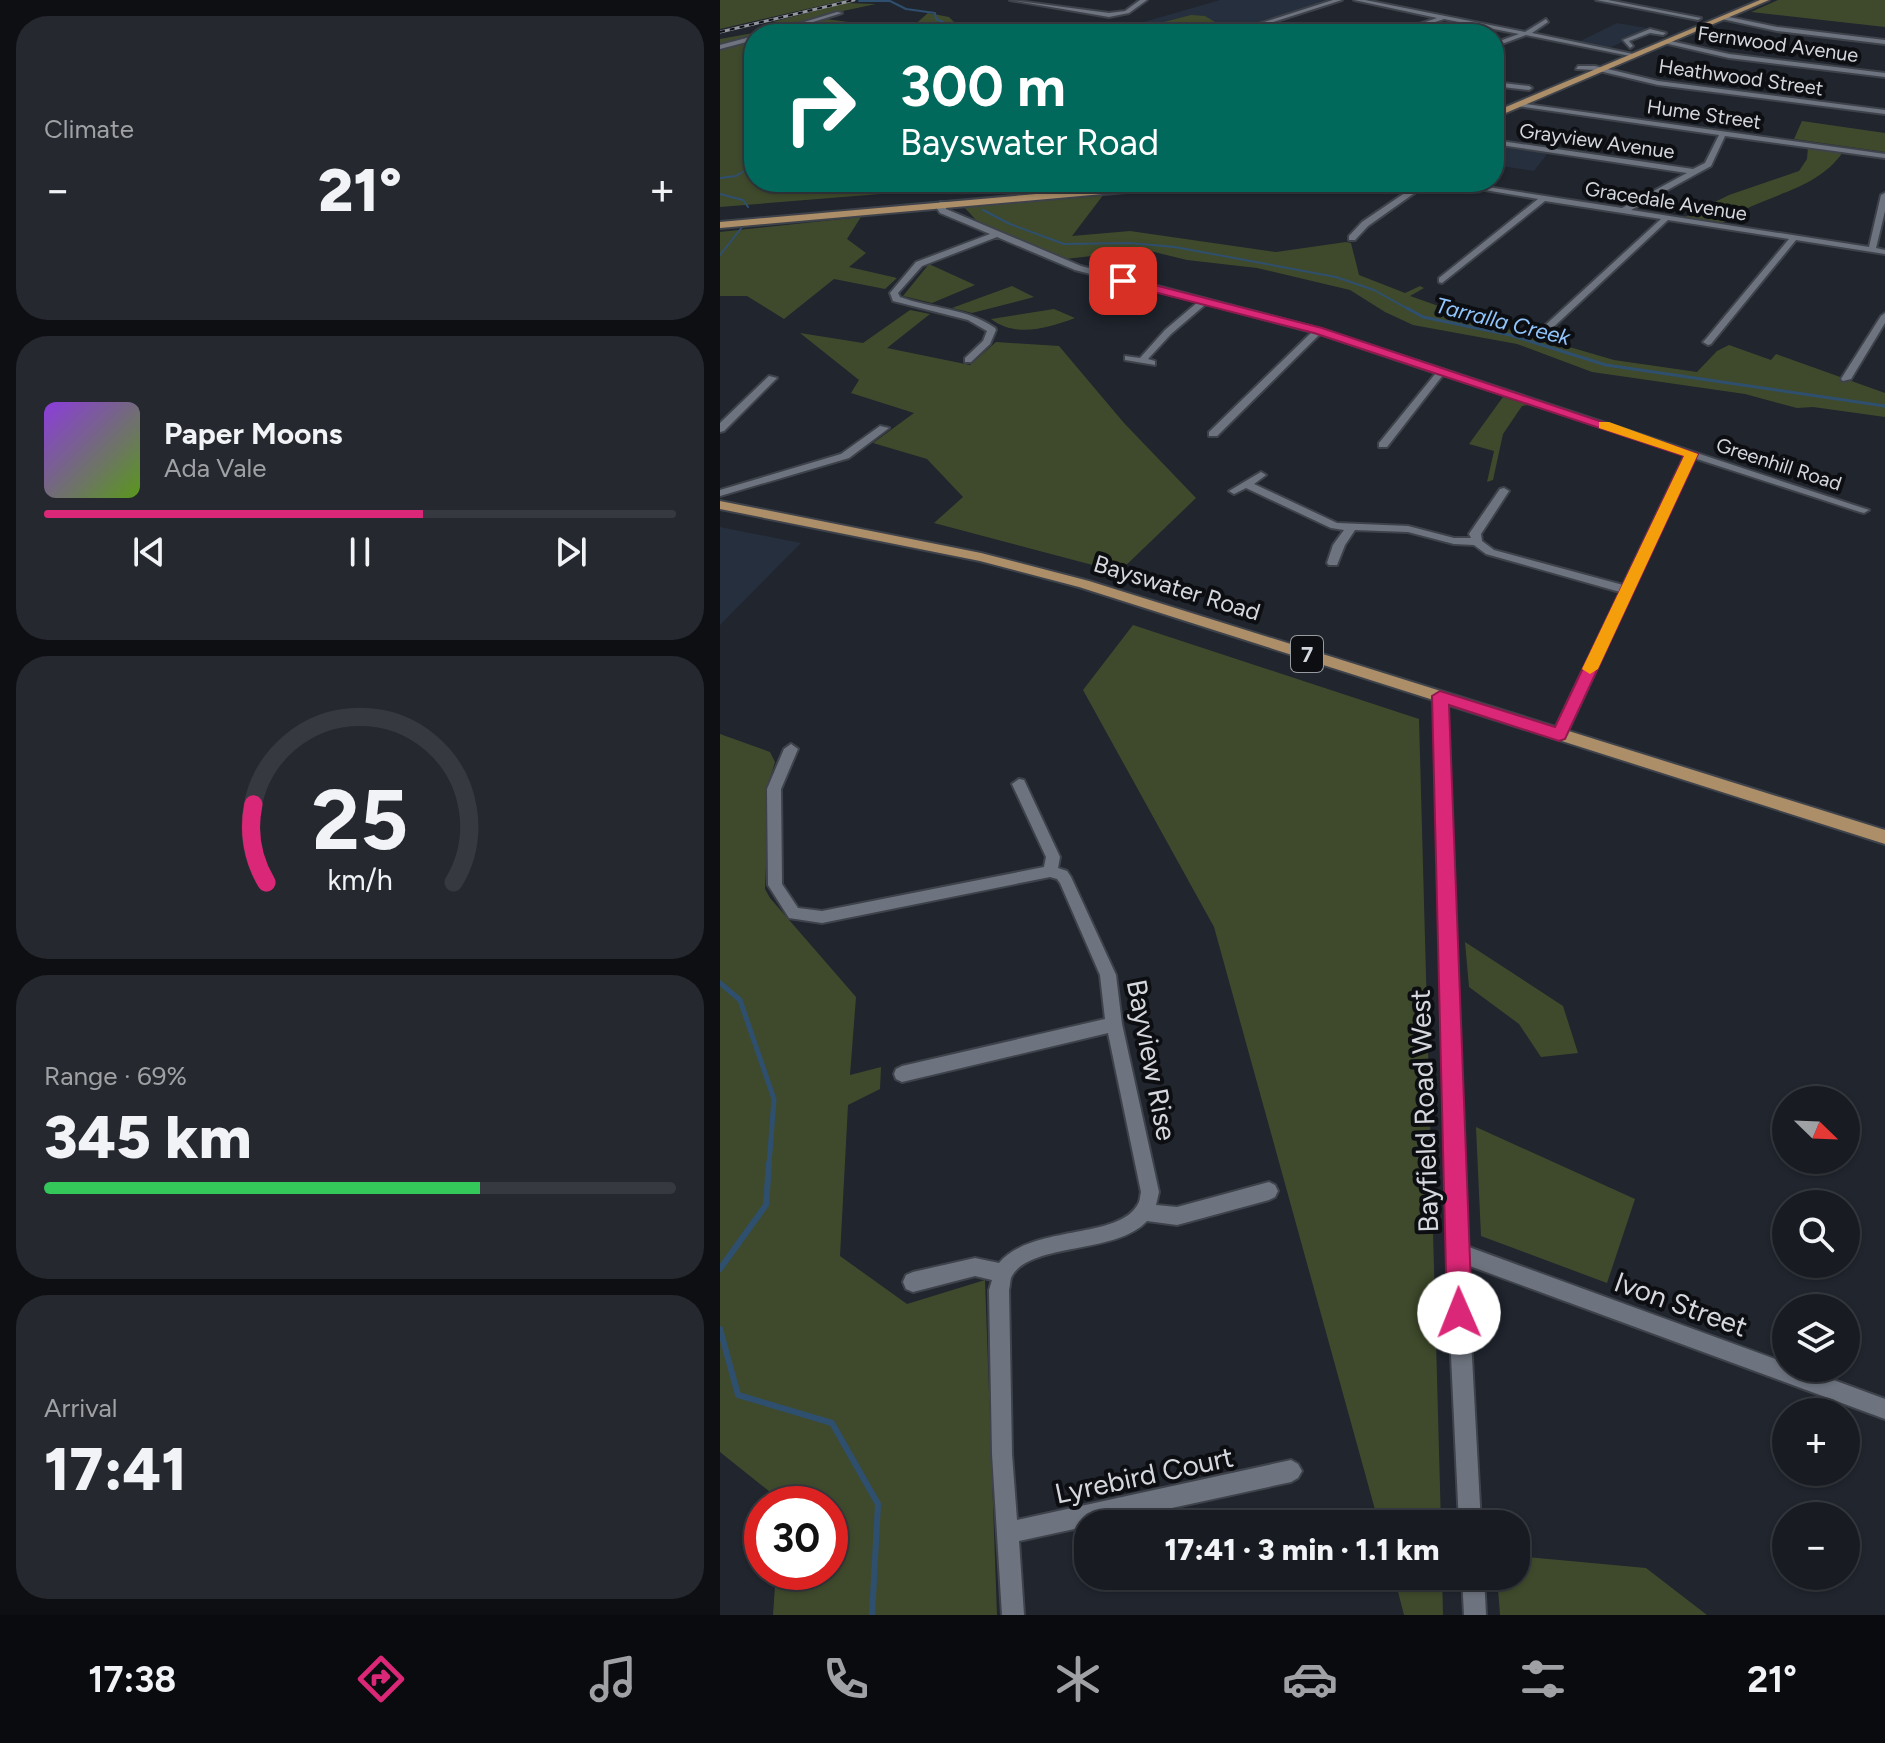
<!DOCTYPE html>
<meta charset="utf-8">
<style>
body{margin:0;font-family:Figtree,sans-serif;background:#25292f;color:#f1f3f6;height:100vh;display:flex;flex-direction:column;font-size:30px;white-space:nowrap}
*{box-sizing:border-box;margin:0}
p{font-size:26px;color:#9fa1a5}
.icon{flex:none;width:44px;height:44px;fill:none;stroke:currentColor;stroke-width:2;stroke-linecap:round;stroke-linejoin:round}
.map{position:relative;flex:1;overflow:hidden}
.side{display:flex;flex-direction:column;gap:16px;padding:16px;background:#0d0f13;width:720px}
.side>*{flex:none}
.banner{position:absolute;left:24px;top:24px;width:760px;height:168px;border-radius:32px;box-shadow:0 2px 6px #0004,0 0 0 2px #363a40;background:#00695c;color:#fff;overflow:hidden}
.needle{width:52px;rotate:113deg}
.fabs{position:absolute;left:1052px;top:1086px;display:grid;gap:16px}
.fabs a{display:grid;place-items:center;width:88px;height:88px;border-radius:50%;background:#181c22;box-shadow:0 2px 6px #0004,0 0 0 2px #363a40;font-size:40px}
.speed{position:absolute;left:24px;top:1486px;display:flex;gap:16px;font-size:40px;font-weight:700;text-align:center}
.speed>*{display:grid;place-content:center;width:104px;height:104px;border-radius:50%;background:#181c22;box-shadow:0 2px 6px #0004,0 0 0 2px #363a40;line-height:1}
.speed .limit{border:12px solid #d22;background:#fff;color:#111}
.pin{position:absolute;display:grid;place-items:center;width:68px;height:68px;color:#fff;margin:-34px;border-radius:16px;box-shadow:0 4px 12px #0006}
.me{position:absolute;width:88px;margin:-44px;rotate:359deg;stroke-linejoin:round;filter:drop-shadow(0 0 6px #0008)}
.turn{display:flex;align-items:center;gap:28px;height:168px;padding:0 24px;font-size:36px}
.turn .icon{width:104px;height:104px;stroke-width:2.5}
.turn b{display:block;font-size:56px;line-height:68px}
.big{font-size:60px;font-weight:800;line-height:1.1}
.side .card{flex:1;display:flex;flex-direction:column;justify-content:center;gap:12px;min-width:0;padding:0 28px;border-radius:32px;background:#25292f}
.side .dial{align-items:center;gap:0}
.dial svg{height:208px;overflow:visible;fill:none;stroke:#363a40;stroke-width:7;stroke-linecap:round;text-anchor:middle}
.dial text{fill:#f1f3f6;stroke:none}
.song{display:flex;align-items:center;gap:24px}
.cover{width:96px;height:96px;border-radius:12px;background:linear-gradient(135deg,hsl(270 70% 55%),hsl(90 70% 35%))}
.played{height:8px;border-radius:4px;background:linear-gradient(90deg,#db2777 60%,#363a40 60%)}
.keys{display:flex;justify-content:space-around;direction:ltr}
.heat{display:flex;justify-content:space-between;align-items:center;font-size:44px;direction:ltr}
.charge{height:12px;border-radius:6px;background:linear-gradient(90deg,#34c759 69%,#363a40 0)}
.trip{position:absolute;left:354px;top:1510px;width:456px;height:80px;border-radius:32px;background:#181c22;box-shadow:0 2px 6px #0004,0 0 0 2px #363a40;font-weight:800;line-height:80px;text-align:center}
.tab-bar{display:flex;height:128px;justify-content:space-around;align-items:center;background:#0a0b0e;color:#9fa1a5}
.tab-bar .icon{width:56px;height:56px}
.tab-bar .on{color:#db2777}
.tab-bar b{font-size:36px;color:#f1f3f6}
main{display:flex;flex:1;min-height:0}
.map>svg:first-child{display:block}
.built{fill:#262f3d}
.green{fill:#3f4a2c}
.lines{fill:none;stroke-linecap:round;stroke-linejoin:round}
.stream-far3{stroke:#2f4f6f;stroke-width:2}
.stream-far2{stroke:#2f4f6f;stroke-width:3}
.stream-far1{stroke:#2f4f6f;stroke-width:5}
.stream{stroke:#2f4f6f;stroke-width:6}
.minor-casing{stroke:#3e424a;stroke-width:4}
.major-casing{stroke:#3e424a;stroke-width:4}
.minor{fill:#6e747f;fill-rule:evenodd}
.major{fill:#ac8e69;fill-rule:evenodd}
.rail-casing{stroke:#94979f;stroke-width:3}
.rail{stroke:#0c0e12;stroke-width:2;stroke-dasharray:5;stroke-linecap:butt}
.route{fill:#db2777;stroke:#8e194d;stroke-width:2}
.slow{fill:#f59e0b}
.labels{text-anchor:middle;stroke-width:8;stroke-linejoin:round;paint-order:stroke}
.far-street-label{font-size:20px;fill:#d4d7dd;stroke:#0c0e12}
.far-water-label{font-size:22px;font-style:italic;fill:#91c6fd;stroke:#0c0e12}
.shield{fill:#0c0e12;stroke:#989ba0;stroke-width:2}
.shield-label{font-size:22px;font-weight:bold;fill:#d4d7dd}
.street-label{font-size:24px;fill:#d4d7dd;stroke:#0c0e12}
.near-street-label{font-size:28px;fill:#d4d7dd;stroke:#0c0e12}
</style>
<main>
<section class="side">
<div class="card"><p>Climate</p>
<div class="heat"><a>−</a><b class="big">21°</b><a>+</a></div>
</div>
<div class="card">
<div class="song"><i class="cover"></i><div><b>Paper Moons</b><p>Ada Vale</p></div></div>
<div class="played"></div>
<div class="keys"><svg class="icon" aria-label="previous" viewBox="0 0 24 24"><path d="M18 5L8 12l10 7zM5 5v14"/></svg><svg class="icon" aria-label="pause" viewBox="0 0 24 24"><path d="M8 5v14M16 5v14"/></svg><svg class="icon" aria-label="next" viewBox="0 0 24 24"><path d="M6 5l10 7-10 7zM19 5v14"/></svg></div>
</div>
<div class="card dial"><svg viewBox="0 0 100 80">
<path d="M14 69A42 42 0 1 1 86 69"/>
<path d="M14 69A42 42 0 0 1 9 39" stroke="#db2777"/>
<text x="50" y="56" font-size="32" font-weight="700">25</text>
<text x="50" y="72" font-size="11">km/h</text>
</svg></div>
<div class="card"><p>Range · 69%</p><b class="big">345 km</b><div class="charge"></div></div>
<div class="card"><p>Arrival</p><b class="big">17:41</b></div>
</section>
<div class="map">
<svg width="1165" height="1615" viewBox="0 0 1165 1615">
<rect width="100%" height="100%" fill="#20252e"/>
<g class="built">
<polygon points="500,0 609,0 499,34 424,34 396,30"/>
<polygon points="897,23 933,29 884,50 854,44"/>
<polygon points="774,145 828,153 814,171 774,165"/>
<polygon points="0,527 81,543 0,625"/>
</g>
<g class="green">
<polygon points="0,0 126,0 0,29"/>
<polygon points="1058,0 1165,0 1165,27 1031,12"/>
<polygon points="126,3 156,4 99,16 0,46 0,39 33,33 68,22 52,22"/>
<polygon points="208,13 229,17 235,23 230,34 54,34 106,19 173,28 192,27"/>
<polygon points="471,15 485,16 495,22 460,34 437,28 444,22"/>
<polygon points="34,40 34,182 259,182 260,186 0,207 0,48"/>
<polygon points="1082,121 1165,133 1165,152 1074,139"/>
<path d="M1088 147 1123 152C1095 193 1041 194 1002 223L965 217 1009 195 1079 171 1087 159Z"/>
<polygon points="384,194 352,236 410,231 556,252 626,242 631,243 639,275 685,293 700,286 704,288 690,296 764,322 894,360 977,372 997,351 1009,345 1051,360 1056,354 1165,393 1165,417 1093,407 1077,408 1025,394 872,372 797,344 693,325 665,312 630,290 537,268 467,260 426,250 345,259 256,220 244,207"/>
<polygon points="141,217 127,239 146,253 129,267 177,278 165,289 114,279 64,319 27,296 0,296 0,232"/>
<polygon points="209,264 255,285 212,303 183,296"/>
<polygon points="292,286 314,297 252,313 232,308"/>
<path d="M334 309 355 318C328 328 296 338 271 319Z"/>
<polygon points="190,310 210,314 167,348 250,365 276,342 339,346 404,423 476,498 399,572 214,523 243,497 207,459 153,443 194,413 131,393 139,380 80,333 143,343"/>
<polygon points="783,397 808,405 802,406 783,434 773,480 767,482 774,451 749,444"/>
<polygon points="413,625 699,719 721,1524 659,1524 494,927 363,690"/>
<polygon points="0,734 50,752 55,762 50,778 45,889 50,898 136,997 130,1075 161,1067 160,1089 128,1105 120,1256 187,1304 265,1280 277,1615 53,1615 56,1572 110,1572 110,1504 60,1504 60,1500 0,1452"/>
<polygon points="745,942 843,1006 858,1053 821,1057 799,1024 749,987"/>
<polygon points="756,1127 915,1199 887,1283 761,1236"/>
<polygon points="796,1556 926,1568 987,1615 780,1615 777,1576 796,1576"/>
<polygon points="674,1576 722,1576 723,1615 684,1615"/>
</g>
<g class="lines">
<g class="stream-far3">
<polyline points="139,1 170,1 186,9 215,13 216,19 223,22 209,29 210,34"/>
<polyline points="0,178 16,176 34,165"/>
<polyline points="223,182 233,187"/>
<polyline points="0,194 23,200 28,207"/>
<polyline points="263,210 290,224 344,244 409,243 455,247 616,277 654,290 690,310"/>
<polyline points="0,255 23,226"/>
</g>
<polyline class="stream-far2" points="687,308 703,317 790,335 886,365 1165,406"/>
<polyline class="stream-far1" points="0,983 20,1000 54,1099 49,1165"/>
<g class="stream">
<polyline points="0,1269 46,1205 49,1163"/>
<polyline points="0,1329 18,1395 112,1423 158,1504 152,1615"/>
</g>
<defs>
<g id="minor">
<polygon points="290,0 389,13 405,11 420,0 427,0 409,13 389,17"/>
<polygon points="613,0 622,0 516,34 507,34"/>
<polygon points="634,0 645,0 805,32 826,19 828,22 812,33 918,55 915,57 806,35 774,47 774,43 799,34 724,19 680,34 671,34 717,18"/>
<polygon points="876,0 888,0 981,18 978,20"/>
<polygon points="117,12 122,13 54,34 45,34"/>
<polygon points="1004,16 1057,27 1165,40 1165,44 1057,31 1002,19"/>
<polygon points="930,29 946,33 943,35 930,33 909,41 913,46 910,48 903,40"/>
<polygon points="34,36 34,40 0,49 0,45"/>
<polygon points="946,40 1009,54 1165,73 1165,77 1009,58 944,43"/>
<polygon points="858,66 875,66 938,81 1165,110 1165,114 938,85 875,70 856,69"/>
<polygon points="774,82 809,86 812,88 809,90 774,86"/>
<polygon points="799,103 1165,154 1165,158 1005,136 991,166 911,210 1149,247 1161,195 1165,193 1165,211 1156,248 1165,250 1165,254 1076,240 991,344 988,345 983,342 985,340 1069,239 948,220 826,334 820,334 820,330 941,219 825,201 722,283 719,282 719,278 818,199 718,182 736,182 902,208 967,173 774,144 774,140 973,169 985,163 999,135 797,106"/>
<polygon points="701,182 710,182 648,226 635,240 629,240 629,236 642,222"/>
<path d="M220 202H226V209L361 266 601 329 1149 510 1144 513 1140 512 974 458 846 735 844 738H834L832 735 900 592 766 554 754 545 734 544 688 532 635 530 625 545 617 565H609L607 563 613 545 624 530 611 528 526 488 514 494 509 491 541 472 546 475 534 484 617 523 688 526 734 538H751L749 534 780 489 784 488 789 491 761 534 762 541 774 550 903 585 965 455 723 375 667 447H659V443L716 373 600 334 497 436H489V432L592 332 486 304 451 334 428 359 435 361V365L405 360V356L420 358 445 330 478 302 355 270 277 237 202 266 178 293 180 297C212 309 247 308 275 328L276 330 270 344 251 362H245V358L263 341 267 331 248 320 173 301 170 293 196 262 270 234 220 213 216 207Z"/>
<polygon points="1165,313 1165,323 1131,379 1123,381 1121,379 1161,316"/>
<polygon points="49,376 57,378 4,431 0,432 0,423"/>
<polygon points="160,426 169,428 129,458 0,496 0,490 121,454"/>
<polygon points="720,692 726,696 746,1246 1066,1363 1066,1368 1081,1368 1165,1399 1165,1419 747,1265 761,1524 739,1524 729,1313 714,696"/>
<path d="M71 744 78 749 61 789 62 884 78 908 102 911 324 867 326 857 292 784 299 779 304 780 340 857 338 868 347 871 351 877 396 975 402 1024 439 1192 436 1205 457 1207 549 1182 555 1185 558 1191 555 1197 549 1200 457 1225 427 1221C396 1255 307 1242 291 1278 290 1282 290 1286 289 1290L292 1454 297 1520 571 1460 578 1464 582 1471 578 1478 571 1482 378 1524H368V1526L299 1541 304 1615H282L272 1454 269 1290 272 1280 255 1276 193 1292 186 1289 183 1282 186 1275 193 1272 255 1258 279 1263C312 1224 399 1240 418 1204 420 1201 420 1196 421 1192L388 1033 182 1082 176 1079 174 1074 176 1069 182 1066 385 1019 380 975 340 883 337 879 330 877 102 923 69 918 48 885 47 789 64 749Z"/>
<polygon points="742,1576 764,1576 766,1615 744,1615"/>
</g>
<g id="major">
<polygon points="1040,0 1049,0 774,118 774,112"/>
<polygon points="452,182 489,182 484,185 0,228 0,222"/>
<polygon points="0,501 261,553 369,581 1165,830 1165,844 359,587 260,561 0,509"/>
</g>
</defs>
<use href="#minor" class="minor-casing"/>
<use href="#major" class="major-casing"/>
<use href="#minor" class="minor"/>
<use href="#major" class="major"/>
<defs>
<polyline id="rail" points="0,32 134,0"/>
</defs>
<use href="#rail" class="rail-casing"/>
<use href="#rail" class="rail"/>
</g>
<polygon class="route" points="403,277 602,328 978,454 845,739 839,741 729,705 752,1313 748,1322 739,1326 730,1322 727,1313 712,696 720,691 835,727 964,456 594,333 399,283 399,278"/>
<polygon class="slow" points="879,422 889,422 978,454 878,669 870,674 862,669 964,456 879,428"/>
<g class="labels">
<g class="far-street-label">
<text transform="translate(1058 44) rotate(8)" y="7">Fernwood Avenue</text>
<text transform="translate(1021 77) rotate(8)" y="7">Heathwood Street</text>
<text transform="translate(984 114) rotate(8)" y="7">Hume Street</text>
<text transform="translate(877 141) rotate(8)" y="7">Grayview Avenue</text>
<text transform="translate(946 201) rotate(9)" y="7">Gracedale Avenue</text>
<text transform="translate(1059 464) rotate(18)" y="7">Greenhill Road</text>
</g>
<g class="far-water-label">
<text transform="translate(783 321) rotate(14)" y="8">Tarralla Creek</text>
</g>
<rect class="shield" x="571" y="636" width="32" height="36" rx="6"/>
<g class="shield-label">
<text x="587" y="662">7</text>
</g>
<g class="street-label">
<text transform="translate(457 588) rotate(17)" y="8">Bayswater Road</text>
</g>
<g class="near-street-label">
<text transform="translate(432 1060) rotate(79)" y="10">Bayview Rise</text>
<text transform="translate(704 1111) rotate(-92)" y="10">Bayfield Road West</text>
<text transform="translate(961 1304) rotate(20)" y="10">Ivon Street</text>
<text transform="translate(424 1475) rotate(-12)" y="10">Lyrebird Court</text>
</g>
</g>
</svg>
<div class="fabs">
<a><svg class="needle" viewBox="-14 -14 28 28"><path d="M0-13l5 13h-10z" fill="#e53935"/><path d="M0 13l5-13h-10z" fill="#9fa1a5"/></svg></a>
<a><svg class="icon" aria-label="search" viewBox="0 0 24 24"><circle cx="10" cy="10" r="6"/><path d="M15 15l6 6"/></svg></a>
<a><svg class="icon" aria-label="layers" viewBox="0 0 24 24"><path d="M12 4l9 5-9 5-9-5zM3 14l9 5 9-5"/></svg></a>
<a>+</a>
<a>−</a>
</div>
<div class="speed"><div class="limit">30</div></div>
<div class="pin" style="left:403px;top:281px;background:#d93025"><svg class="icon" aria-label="arrive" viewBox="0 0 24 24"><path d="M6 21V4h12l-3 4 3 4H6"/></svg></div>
<svg class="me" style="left:739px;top:1313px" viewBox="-20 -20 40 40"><circle r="19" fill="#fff"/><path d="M0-13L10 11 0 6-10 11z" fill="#db2777"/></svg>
<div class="trip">17:41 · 3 min · 1.1 km</div>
<div class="banner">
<div class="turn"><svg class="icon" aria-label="right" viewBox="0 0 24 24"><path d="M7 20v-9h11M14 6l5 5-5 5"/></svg><div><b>300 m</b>Bayswater Road</div></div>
</div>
</div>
</main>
<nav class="tab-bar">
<b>17:38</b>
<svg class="icon on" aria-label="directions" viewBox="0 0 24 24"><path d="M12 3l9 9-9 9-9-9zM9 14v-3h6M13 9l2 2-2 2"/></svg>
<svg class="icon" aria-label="music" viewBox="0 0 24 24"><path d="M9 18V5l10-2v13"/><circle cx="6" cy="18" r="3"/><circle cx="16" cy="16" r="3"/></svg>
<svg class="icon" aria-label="phone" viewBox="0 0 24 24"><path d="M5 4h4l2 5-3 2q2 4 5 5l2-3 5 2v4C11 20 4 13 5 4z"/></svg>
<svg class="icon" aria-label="climate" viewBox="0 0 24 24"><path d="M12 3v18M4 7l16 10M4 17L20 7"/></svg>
<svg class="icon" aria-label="car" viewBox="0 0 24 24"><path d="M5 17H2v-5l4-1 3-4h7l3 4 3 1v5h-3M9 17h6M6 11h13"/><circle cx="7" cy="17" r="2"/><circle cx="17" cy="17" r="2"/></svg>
<svg class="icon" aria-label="filters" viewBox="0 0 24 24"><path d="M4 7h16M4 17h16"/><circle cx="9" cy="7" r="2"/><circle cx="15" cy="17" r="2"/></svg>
<b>21°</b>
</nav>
